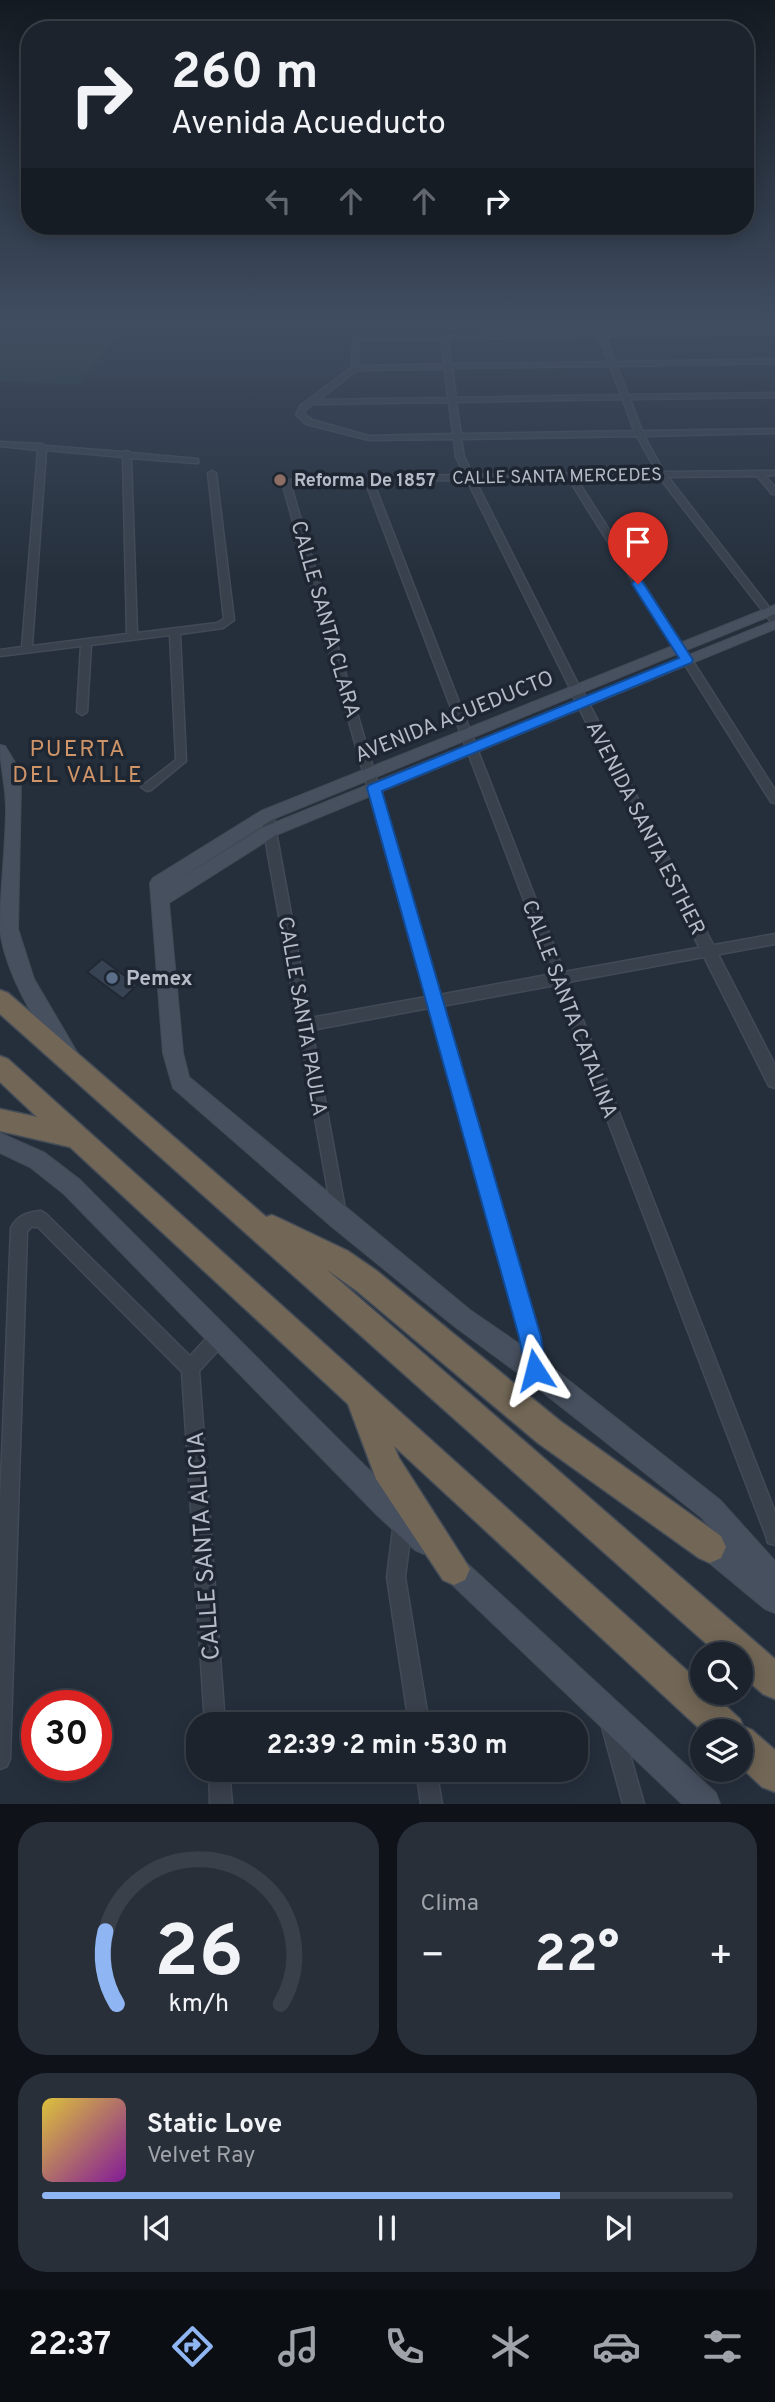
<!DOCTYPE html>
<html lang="es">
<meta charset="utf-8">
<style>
body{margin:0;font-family:Overpass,sans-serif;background:#292f39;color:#f1f3f6;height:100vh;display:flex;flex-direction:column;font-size:26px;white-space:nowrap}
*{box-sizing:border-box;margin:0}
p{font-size:23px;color:#a0a4aa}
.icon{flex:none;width:38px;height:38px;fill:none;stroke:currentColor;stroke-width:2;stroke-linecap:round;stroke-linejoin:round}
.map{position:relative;height:1804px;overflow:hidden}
.panel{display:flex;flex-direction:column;gap:18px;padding:18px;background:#0f1319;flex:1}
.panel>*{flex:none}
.banner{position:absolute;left:21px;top:21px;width:733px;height:214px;border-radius:28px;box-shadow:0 4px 18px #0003,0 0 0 2px #3a4049;background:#1c232d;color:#f1f3f6;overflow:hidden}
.fabs{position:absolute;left:690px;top:1642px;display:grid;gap:14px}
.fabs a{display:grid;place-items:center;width:63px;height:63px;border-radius:50%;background:#1c232d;box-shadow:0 4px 18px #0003,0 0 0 2px #3a4049;font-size:35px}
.speed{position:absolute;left:21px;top:1690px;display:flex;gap:14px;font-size:35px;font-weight:700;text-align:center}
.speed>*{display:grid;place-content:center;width:91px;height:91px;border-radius:50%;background:#1c232d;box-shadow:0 4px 18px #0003,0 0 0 2px #3a4049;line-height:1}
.speed .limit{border:10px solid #d22;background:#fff;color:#111}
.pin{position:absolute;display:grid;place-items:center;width:60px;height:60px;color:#fff;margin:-72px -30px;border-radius:50% 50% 50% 0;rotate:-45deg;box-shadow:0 0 7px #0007}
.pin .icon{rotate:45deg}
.me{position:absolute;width:77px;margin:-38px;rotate:351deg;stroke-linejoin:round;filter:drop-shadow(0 0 5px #0008)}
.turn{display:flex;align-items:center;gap:24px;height:147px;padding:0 35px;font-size:32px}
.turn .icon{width:91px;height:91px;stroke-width:2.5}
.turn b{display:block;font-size:49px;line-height:60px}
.lanes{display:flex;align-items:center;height:66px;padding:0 35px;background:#0003;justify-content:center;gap:35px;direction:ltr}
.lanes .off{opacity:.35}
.big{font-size:52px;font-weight:700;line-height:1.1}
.panel .widget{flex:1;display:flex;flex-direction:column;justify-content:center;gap:10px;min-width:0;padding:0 24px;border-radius:28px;background:#292f39}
.panel .dial{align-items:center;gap:0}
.dial svg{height:182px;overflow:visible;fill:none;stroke:#3a4049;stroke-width:7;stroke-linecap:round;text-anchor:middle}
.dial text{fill:#f1f3f6;stroke:none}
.song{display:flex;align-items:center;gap:21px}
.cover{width:84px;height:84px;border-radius:10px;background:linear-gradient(135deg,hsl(50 70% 55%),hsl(290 70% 35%))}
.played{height:7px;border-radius:4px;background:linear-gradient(90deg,#8fb6f3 75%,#3a4049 75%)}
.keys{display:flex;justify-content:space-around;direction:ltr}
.heat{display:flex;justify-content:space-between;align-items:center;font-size:38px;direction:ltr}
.panel .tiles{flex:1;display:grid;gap:18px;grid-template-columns:1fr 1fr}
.widget:last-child{grid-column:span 2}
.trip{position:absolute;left:186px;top:1712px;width:402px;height:70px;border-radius:28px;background:#1c232d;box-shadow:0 4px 18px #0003,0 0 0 2px #3a4049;font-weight:700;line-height:70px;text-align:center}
.menu{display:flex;height:112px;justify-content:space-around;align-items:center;background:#0b0e12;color:#a0a4aa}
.menu .icon{width:49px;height:49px}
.menu .on{color:#8fb6f3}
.menu b{font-size:32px;color:#f1f3f6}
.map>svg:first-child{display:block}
.green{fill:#273b3e}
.building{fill:#374352;stroke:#202834;stroke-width:2}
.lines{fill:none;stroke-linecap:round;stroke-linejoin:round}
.minor-casing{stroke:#424a56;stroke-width:3}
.tertiary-casing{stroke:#424a56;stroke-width:3}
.secondary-casing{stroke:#424a56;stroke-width:2}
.motorway-casing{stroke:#444c58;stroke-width:3}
.minor{fill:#39414d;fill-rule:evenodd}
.tertiary{fill:#39414d;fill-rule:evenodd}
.secondary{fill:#47505f;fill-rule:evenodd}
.motorway{fill:#726756;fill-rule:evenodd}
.route{fill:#1a73e8;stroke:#114b97;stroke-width:2}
.education-dot{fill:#8d6e63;stroke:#1e2632;stroke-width:2.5}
.service-dot{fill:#5c6f8a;stroke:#1e2632;stroke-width:2.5}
.labels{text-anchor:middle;stroke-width:7;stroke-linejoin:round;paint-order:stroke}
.far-street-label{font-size:18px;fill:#b5bcc8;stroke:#1e2632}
.far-poi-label{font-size:18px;font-weight:bold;fill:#b5bcc8;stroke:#1e2632;text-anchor:start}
.street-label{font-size:21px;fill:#b5bcc8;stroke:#1e2632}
.poi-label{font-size:21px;font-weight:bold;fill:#b5bcc8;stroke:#1e2632;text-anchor:start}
.neighbourhood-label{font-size:23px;letter-spacing:2px;fill:#cf9468;stroke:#1e2632}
.near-street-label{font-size:24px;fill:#b5bcc8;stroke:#1e2632}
</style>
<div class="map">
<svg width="775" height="1804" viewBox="0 0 775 1804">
<rect width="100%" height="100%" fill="#252f3c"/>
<polygon class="green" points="0,325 126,325 78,385 0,381"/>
<polygon class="building" points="102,959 137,985 123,999 87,972"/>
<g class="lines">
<defs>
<g id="minor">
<path d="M595 325H601L604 332 775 330V334L606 336 615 362 775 359V363L617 366 628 395 775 393V397L630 399 642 431 775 429V433L644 436 664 472 775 471V475L765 476 775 487V494H772L757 476 668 477 775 615V624L772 623 659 477 576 478 775 790V803L771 802 568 478 475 480 581 690 576 693 571 690 467 480 373 481 564 972 775 934V944L568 982 775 1512V1545L768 1543 766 1536 556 985 442 1006 538 1337 543 1370 541 1376 535 1378 529 1376 522 1337 429 1008 312 1030 346 1214 343 1219 338 1222 333 1219 261 815 267 811 273 815 310 1018 426 997 284 489 287 481 298 478 465 475 456 457 454 439 369 440 306 424 296 415 300 406 352 367 353 337 598 333ZM599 337 608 362 451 364 448 339ZM441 339 444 364 358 366V340ZM610 366 621 395 456 398 452 368ZM445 369 448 398 318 400 357 370ZM623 399 634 431 461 434 456 402ZM449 402 453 434 369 436 312 420 304 414 306 409 313 404ZM637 436 657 472 473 475 464 457 461 439ZM365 481 552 974 439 995 292 489 294 484 299 482Z"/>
<path d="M0 442 42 444 46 446 123 452 127 451 131 453 198 459V463H195L131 458 137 633 217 623 224 619 208 473 212 471 216 473 234 620 223 628 180 634 186 761 151 790 147 791 141 787 176 760 170 635 91 645 87 712 82 715 77 712 81 646 0 656V650L22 647 38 450 0 446ZM46 450 123 457 127 634 32 646Z"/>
<path d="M41 1211 46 1214 190 1356 215 1329 221 1327 227 1329 229 1335 227 1341 199 1371 225 1724H205L182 1372 38 1227H31L27 1232 10 1759 7 1766 0 1769V1505L11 1228C17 1215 28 1212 41 1211Z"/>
<polygon points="403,1513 409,1516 412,1522 405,1577 429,1724 409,1724 387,1577 394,1522 397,1516"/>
<polygon points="612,1717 619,1720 622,1727 644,1804 623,1804 602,1727 605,1720"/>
<polygon points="209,1769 229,1769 232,1804 210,1804"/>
<polygon points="416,1769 436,1769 442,1804 421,1804"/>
</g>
<polygon id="tertiary" points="576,686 582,690 775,1065 775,1088 769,1086 570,690"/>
<g id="secondary">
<polygon points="775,605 775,614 273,819 168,886 264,827 775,620 775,629 276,835 169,903 183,1053 189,1077 470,1310 544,1361 720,1500 775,1561 775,1613 765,1609 701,1556 697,1547 701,1538 710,1534 718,1537 702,1518 526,1379 454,1326 331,1226 173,1088 163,1053 150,883 153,878 261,811"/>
<path d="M0 745 5 746 16 764 21 784 18 929 34 979 78 1054 75 1060 68 1063 61 1060C36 1021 7 978 0 931 0 890 6 848 6 808 6 786 0 766 0 745Z"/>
<polygon points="0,1133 45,1153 79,1179 359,1460 433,1532 437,1541 433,1550 424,1554 415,1550 377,1515 64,1194 30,1167 0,1153"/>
<polygon points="450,1552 459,1556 716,1793 720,1804 682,1804 441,1574 437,1565 441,1556"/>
</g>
<g id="motorway">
<polygon points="0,990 8,993 266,1217 272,1215 281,1219 348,1251 377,1271 560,1421 721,1536 726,1547 721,1558 710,1563 699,1558 538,1443 357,1291 326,1269 775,1659 775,1699 763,1694 740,1674 740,1654 718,1654 0,1014"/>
<polygon points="0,1056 8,1059 702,1684 702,1692 711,1692 740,1719 743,1726 752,1730 775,1750 775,1792 762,1787 740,1766 740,1731 702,1731 394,1446 399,1458 470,1569 465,1580 454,1585 443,1580 376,1479 348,1404 70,1147 0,1131 0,1109 37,1117 0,1082"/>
</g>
</defs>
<use href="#minor" class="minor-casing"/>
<use href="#tertiary" class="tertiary-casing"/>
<use href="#secondary" class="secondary-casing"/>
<use href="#motorway" class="motorway-casing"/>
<use href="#minor" class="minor"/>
<use href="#tertiary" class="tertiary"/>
<use href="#secondary" class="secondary"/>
<use href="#motorway" class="motorway"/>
</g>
<linearGradient id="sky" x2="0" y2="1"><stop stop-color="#141a21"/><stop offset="0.56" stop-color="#404d61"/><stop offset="1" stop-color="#404d61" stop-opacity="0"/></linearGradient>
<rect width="775" height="577" fill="url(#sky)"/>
<polygon class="route" points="634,581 642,581 693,660 691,663 382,791 541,1337 546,1370 543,1378 535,1381 527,1378 519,1337 367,788 369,785 679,658 632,584"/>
<circle class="education-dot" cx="280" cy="480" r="7"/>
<circle class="service-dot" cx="112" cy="978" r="7"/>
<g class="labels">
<g class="far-street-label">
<text transform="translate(557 476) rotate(-1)" y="6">CALLE SANTA MERCEDES</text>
</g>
<g class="far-poi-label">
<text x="294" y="486">Reforma De 1857</text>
</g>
<g class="street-label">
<text transform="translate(326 619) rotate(74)" y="7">CALLE SANTA CLARA</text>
<text transform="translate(454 716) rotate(-22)" y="7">AVENIDA ACUEDUCTO</text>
<text transform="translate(646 828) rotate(63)" y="7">AVENIDA SANTA ESTHER</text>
<text transform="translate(570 1009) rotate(69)" y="7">CALLE SANTA CATALINA</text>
<text transform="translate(303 1016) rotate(80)" y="7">CALLE SANTA PAULA</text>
</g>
<g class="poi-label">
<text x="126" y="985">Pemex</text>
</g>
<g class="neighbourhood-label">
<text x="78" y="756">PUERTA<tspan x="78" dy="26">DEL VALLE</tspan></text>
</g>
<g class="near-street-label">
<text transform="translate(203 1546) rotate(-94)" y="8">CALLE SANTA ALICIA</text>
</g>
</g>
</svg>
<div class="fabs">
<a><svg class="icon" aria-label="search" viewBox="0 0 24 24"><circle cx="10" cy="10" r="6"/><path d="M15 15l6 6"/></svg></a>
<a><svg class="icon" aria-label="layers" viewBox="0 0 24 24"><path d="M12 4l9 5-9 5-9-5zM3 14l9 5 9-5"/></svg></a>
</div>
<div class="speed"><div class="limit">30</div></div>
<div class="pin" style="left:638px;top:584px;background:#d93025"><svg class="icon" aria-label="arrive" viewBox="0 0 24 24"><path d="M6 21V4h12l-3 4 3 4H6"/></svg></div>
<svg class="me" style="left:535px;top:1370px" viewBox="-20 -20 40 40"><path d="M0-17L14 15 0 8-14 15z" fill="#1a73e8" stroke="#fff" stroke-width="4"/></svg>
<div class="trip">22:39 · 2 min · 530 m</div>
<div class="banner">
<div class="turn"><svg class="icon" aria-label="right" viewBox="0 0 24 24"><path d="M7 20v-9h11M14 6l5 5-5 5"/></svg><div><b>260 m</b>Avenida Acueducto</div></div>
<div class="lanes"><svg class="icon off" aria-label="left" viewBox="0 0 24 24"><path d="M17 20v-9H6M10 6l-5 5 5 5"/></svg><svg class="icon off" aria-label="ahead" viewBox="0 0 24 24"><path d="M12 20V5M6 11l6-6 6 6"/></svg><svg class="icon off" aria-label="ahead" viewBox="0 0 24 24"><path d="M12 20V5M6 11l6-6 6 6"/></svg><svg class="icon" aria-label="right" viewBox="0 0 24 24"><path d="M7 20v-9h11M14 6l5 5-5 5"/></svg></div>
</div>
</div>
<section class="panel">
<div class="tiles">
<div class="widget dial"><svg viewBox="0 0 100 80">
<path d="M14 69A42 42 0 1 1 86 69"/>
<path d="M14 69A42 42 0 0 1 9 37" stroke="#8fb6f3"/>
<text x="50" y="56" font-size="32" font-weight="700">26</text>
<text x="50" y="72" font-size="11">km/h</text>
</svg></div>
<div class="widget"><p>Clima</p>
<div class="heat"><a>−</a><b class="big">22°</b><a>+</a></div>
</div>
<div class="widget">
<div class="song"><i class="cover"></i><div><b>Static Love</b><p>Velvet Ray</p></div></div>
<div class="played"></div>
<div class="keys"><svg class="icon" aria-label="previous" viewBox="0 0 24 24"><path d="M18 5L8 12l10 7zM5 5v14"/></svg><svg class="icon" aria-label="pause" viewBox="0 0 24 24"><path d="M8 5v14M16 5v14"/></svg><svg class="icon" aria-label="next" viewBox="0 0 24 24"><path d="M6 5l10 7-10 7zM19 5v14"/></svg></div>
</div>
</div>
</section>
<nav class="menu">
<b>22:37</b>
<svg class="icon on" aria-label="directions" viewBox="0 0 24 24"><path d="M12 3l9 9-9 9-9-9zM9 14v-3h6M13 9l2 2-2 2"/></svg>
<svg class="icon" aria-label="music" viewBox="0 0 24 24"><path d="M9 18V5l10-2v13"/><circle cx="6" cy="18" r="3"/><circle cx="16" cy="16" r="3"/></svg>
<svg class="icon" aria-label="phone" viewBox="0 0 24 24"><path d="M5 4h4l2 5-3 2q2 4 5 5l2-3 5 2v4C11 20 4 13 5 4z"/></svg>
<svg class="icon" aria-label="climate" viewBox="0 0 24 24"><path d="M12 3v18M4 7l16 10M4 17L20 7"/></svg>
<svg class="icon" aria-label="car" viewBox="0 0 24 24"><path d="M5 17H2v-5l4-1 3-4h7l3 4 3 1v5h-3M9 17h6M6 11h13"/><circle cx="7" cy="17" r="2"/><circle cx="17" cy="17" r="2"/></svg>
<svg class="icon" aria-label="filters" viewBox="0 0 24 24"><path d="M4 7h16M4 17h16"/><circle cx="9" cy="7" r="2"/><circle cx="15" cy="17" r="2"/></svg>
</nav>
